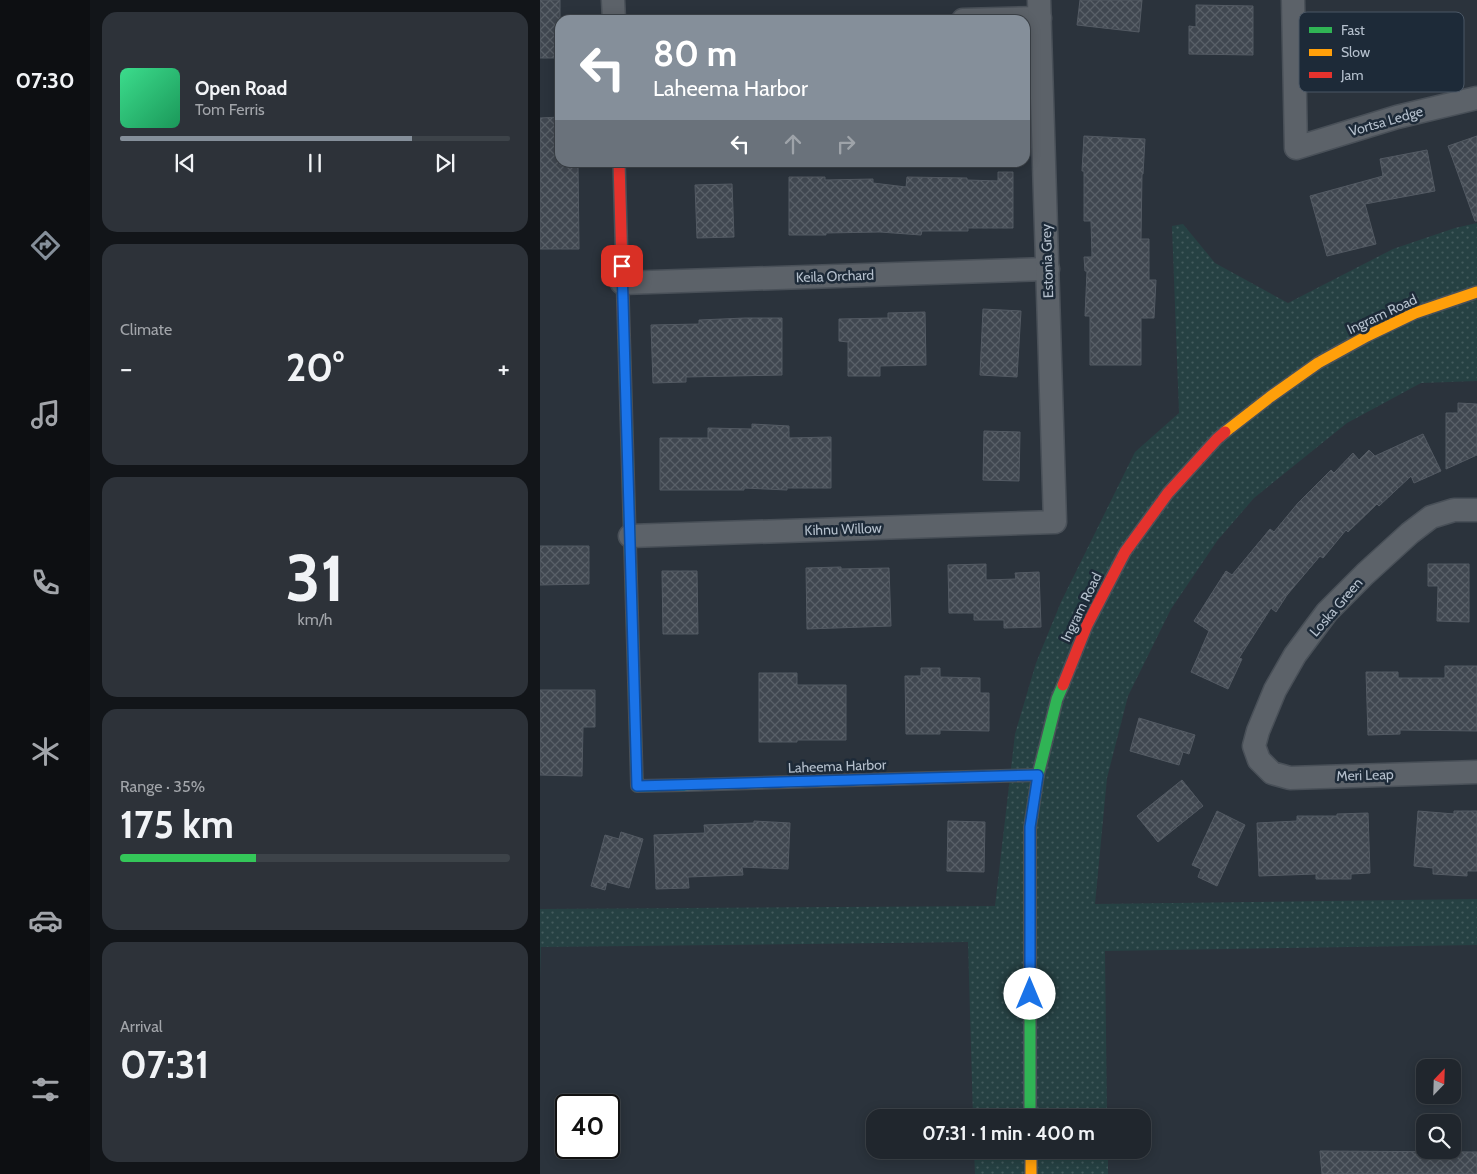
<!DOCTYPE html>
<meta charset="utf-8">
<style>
body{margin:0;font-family:Cabin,sans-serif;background:#2d3239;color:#f1f3f6;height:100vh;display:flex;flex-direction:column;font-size:19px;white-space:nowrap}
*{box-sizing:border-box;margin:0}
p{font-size:16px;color:#a2a5aa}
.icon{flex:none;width:28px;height:28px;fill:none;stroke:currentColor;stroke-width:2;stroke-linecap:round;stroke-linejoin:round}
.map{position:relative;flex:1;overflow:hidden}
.panel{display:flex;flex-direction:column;gap:12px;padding:12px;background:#121519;width:450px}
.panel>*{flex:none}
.guide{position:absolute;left:15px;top:15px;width:475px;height:152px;border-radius:15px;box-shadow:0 2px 12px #0003,0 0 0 1px #3d4349;background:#858f9a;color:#fff;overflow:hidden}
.needle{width:32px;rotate:23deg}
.buttons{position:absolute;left:876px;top:1059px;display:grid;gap:10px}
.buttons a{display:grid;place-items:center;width:45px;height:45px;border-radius:10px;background:#20262d;box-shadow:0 2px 12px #0003,0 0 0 1px #3d4349;font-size:25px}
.speed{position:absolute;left:15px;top:1094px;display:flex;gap:10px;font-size:25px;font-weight:700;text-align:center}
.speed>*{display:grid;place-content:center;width:65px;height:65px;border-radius:50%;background:#20262d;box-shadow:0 2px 12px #0003,0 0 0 1px #3d4349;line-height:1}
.speed .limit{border:2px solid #111;border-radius:8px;background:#fff;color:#111}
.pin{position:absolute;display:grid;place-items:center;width:42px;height:42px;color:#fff;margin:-21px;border-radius:10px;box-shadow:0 2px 8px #0006}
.me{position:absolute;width:55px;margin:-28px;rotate:0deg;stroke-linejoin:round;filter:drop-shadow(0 0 4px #0008)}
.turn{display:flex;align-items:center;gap:18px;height:105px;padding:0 15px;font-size:22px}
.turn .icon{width:65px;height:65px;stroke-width:2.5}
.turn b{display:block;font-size:35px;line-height:42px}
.lanes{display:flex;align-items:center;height:48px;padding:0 15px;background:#0003;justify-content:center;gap:25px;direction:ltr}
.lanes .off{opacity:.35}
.big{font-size:38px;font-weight:700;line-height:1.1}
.panel .card{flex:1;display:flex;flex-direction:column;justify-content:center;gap:8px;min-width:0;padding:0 18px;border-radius:15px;background:#2d3239}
.panel .dial{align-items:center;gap:0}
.dial b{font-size:65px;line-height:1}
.song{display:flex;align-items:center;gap:15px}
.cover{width:60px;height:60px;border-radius:8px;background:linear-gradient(135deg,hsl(150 70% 55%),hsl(150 70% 35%))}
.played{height:5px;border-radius:2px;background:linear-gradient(90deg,#858f9a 75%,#3d4349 75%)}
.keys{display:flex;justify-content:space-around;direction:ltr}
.heat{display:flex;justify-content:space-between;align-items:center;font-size:28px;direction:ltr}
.charge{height:8px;border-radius:4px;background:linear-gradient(90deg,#34c759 35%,#3d4349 0)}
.trip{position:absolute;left:326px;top:1109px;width:285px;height:50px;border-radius:15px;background:#20262d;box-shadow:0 2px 12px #0003,0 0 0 1px #3d4349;font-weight:700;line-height:50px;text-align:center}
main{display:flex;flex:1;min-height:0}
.tab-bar{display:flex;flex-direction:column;width:90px;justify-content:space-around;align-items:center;background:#0d0f12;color:#a2a5aa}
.tab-bar .icon{width:35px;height:35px}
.tab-bar .selected{color:#858f9a}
.tab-bar b{font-size:22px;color:#f1f3f6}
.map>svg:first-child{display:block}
.grass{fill:url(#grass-dots)}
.building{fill:url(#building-cross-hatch);stroke:#535a63}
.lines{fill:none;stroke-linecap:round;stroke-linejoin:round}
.street-casing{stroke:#495058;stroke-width:25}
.fast-casing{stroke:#495058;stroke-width:14}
.slow-casing{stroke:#495058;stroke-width:14}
.jam-casing{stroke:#495058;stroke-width:14}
.street{stroke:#5c6269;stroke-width:22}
.fast{stroke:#30b455;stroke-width:11}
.slow{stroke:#ff9f0a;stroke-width:11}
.jam{stroke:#e5322d;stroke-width:11}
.route-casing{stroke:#114b97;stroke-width:12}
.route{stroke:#1a73e8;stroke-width:9}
.labels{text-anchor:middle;stroke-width:5;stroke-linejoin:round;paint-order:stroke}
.street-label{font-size:14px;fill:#b5c0cd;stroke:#1d2a38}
.key{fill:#1d2a38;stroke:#4b5765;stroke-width:1}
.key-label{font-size:14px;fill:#b5c0cd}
</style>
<main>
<nav class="tab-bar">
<b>07:30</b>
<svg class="icon selected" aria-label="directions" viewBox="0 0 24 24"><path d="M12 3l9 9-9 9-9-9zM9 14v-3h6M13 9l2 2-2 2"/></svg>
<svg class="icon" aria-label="music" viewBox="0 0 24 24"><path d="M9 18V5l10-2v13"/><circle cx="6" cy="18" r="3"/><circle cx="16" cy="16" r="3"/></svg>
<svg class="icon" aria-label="phone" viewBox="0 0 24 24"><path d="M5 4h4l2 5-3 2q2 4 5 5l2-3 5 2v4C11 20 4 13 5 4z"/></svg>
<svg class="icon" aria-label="climate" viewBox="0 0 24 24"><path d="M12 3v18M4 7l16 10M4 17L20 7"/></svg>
<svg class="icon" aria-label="car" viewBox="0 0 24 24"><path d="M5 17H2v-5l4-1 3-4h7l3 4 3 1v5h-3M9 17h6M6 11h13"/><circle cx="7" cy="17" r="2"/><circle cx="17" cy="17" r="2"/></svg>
<svg class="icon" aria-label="filters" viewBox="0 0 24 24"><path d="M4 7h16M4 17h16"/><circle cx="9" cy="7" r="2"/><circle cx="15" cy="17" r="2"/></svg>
</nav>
<section class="panel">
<div class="card">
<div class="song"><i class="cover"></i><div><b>Open Road</b><p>Tom Ferris</p></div></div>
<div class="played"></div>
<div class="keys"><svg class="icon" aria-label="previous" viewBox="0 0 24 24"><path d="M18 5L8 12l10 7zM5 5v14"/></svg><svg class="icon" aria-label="pause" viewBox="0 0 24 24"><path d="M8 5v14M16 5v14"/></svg><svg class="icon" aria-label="next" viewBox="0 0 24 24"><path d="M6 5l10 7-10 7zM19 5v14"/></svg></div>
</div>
<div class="card"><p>Climate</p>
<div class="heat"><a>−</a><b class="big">20°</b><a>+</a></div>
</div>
<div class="card dial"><b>31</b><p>km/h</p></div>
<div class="card"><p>Range · 35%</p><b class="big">175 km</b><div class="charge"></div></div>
<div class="card"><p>Arrival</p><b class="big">07:31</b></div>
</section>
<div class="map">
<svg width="937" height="1174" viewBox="0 0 937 1174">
<defs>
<pattern id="grass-dots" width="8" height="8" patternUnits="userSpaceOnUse" patternTransform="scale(1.25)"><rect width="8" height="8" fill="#264143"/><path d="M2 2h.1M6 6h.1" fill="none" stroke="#435b5d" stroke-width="1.8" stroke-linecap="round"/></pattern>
<pattern id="building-cross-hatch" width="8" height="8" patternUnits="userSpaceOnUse" patternTransform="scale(1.25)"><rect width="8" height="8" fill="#404750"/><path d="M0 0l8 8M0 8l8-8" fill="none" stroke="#596068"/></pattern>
</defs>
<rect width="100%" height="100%" fill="#2b333c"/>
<g class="grass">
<polygon points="937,223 937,381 881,383 807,423 714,498 677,541 631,609 588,696 567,778 555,904 937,899 937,945 565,951 567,1118 433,1117 428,942 1,947 0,978 0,909 455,906 475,734 496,663 521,602 595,452 639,413 632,226 643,224 675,263 748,303 853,249 915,228"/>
<polygon points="434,1150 568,1150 568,1174 435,1174"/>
</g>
<g class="building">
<rect x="0" y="0" width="20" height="58"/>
<polygon points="540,0 602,0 599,32 537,25"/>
<polygon points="656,5 713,6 713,55 649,54 649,26 656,27"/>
<polygon points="20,117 20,165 38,164 39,249 0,249 0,118"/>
<polygon points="544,136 605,139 603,174 602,174 601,239 609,239 609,280 616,280 614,318 601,318 601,365 550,365 550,316 545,316 547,271 545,271 544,257 552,257 551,221 544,221 544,171 542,171"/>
<polygon points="937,136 937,221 935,221 908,146"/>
<polygon points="887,150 895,191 825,204 836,244 787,256 770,196 843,176 840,159"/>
<polygon points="458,172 473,172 473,228 428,228 428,231 382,231 381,235 340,232 286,233 286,235 249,235 249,177 285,177 285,180 333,179 333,183 366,187 367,177 427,178 427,180 458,181"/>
<polygon points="192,184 194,237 157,238 155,185"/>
<polygon points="443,309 481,311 477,377 440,375"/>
<polygon points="385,312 386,365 340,366 340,376 308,376 308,342 299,341 299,319 348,318 348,313"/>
<polygon points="205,318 242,318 242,375 146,377 146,382 113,383 111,325 159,324 159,320"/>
<polygon points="918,403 937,404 937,455 906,469 906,413 918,413"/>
<polygon points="212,424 249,426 249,438 291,437 291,488 247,488 247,490 204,488 204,490 120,490 120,438 168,438 168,428 212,429"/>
<polygon points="444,431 480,432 479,481 443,480"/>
<polygon points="883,434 901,471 874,483 871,476 839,506 837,504 808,532 806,530 783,558 780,556 747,595 736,612 731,608 699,658 702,659 688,689 651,672 669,631 654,621 686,571 692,575 730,529 734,532 758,503 791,470 794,473 813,453 819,460 829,450 835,456"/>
<polygon points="0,546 49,546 49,584 0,585"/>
<polygon points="446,564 446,580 476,579 475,573 499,572 501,627 464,628 464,620 434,620 434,613 409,613 408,565"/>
<polygon points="888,564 929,564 929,622 897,621 898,586 888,586"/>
<polygon points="301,567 301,569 349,568 351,626 267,629 266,568"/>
<polygon points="122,571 157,571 158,634 123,634"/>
<polygon points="905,666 937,666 937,731 860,730 860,734 828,735 826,672 858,672 858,678 905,678"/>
<polygon points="381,668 400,668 400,677 440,678 440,693 449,693 449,731 400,730 400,734 366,734 365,676 381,676"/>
<polygon points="219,673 257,673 257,685 306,685 306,740 257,740 257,742 219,742"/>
<polygon points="0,690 55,690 55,727 43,727 42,776 0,775"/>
<polygon points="599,718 655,735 649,754 643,752 639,765 590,751"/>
<polygon points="642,780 663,806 618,842 597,816"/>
<polygon points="677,811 705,825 677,886 658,877 661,869 652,865"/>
<polygon points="878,811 914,814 914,811 937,811 937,871 927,871 927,876 893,874 893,868 874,866"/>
<polygon points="828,813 830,873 811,874 811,879 776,879 776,874 719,876 717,823 757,821 757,816 797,816 797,814"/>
<polygon points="214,821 250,823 248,869 202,867 203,875 148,877 149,888 116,889 114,835 165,833 164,825 214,823"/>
<polygon points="408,821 445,822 444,872 407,871"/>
<polygon points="81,832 103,839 89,888 67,882 65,890 51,886 65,835 79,839"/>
<polygon points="780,1151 937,1152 937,1174 782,1174"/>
</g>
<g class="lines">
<defs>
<g id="street">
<polyline points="73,0 74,20"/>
<polyline points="753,0 756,148 857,117 937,98"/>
<polyline points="423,20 500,18"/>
<polyline points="82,283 508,269"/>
<polyline points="937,510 914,510 891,517 870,533 825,574 787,612 755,655 735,690 718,731 714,746 719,760 732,773 750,778 937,772"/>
<polyline points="90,536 515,522 499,0"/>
</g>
<g id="fast">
<polyline points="84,336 97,786 147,785"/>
<polyline points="490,1118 490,827 498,775 517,699 523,685"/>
</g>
<g id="slow">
<polyline points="685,432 730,397 778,363 827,336 875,313 937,292"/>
<polyline points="147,785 498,775"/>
<polyline points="491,1150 491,1174"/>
</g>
<g id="jam">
<polyline points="79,162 84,336"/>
<polyline points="523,685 547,625 585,552 628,493 677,439 685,432"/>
</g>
</defs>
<use href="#street" class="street-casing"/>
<use href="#fast" class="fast-casing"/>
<use href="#slow" class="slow-casing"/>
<use href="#jam" class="jam-casing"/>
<use href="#street" class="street"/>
<use href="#fast" class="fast"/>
<use href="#slow" class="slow"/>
<use href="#jam" class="jam"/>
</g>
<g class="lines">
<defs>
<polyline id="route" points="82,266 97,786 498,775 490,827 490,994"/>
</defs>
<use href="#route" class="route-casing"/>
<use href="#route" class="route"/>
</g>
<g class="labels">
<g class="street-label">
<text transform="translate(846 121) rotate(-16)" y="5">Vortsa Ledge</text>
<text transform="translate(507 261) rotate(-92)" y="5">Estonia Grey</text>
<text transform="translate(295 276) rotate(-2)" y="5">Keila Orchard</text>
<text transform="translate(842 314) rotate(-25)" y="5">Ingram Road</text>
<text transform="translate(303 529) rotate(-2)" y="5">Kihnu Willow</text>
<text transform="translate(541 607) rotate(-64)" y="5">Ingram Road</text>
<text transform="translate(796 607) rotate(-49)" y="5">Loska Green</text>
<text transform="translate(297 766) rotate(-2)" y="5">Laheema Harbor</text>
<text transform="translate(825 775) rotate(-2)" y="5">Meri Leap</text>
</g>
</g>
<rect x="759" y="12" width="165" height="80" rx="8" class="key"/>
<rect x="769" y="27" width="23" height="6" fill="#30b455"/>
<rect x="769" y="49" width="23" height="7" fill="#ff9f0a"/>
<rect x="769" y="72" width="23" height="6" fill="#e5322d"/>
<g class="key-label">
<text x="801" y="35">Fast</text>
<text x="801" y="57">Slow</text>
<text x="801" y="80">Jam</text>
</g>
</svg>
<div class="buttons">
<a><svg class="needle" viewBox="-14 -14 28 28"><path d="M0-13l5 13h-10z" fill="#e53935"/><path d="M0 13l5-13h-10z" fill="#a2a5aa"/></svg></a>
<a><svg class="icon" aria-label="search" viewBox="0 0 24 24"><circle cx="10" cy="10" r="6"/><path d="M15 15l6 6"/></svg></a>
</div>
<div class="speed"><div class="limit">40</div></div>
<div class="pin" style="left:82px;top:266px;background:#d93025"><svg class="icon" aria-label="arrive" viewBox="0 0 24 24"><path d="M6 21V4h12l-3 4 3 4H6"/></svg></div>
<svg class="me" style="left:490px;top:994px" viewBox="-20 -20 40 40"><circle r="19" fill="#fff"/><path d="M0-13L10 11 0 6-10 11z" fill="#1a73e8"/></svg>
<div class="trip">07:31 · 1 min · 400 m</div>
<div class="guide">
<div class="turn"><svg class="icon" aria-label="left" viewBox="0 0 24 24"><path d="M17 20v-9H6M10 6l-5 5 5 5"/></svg><div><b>80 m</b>Laheema Harbor</div></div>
<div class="lanes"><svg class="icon" aria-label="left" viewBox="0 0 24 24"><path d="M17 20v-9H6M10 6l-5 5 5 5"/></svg><svg class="icon off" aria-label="ahead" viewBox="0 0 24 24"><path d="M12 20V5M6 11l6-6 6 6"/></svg><svg class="icon off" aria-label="right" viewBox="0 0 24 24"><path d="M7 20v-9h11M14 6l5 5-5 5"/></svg></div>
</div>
</div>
</main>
